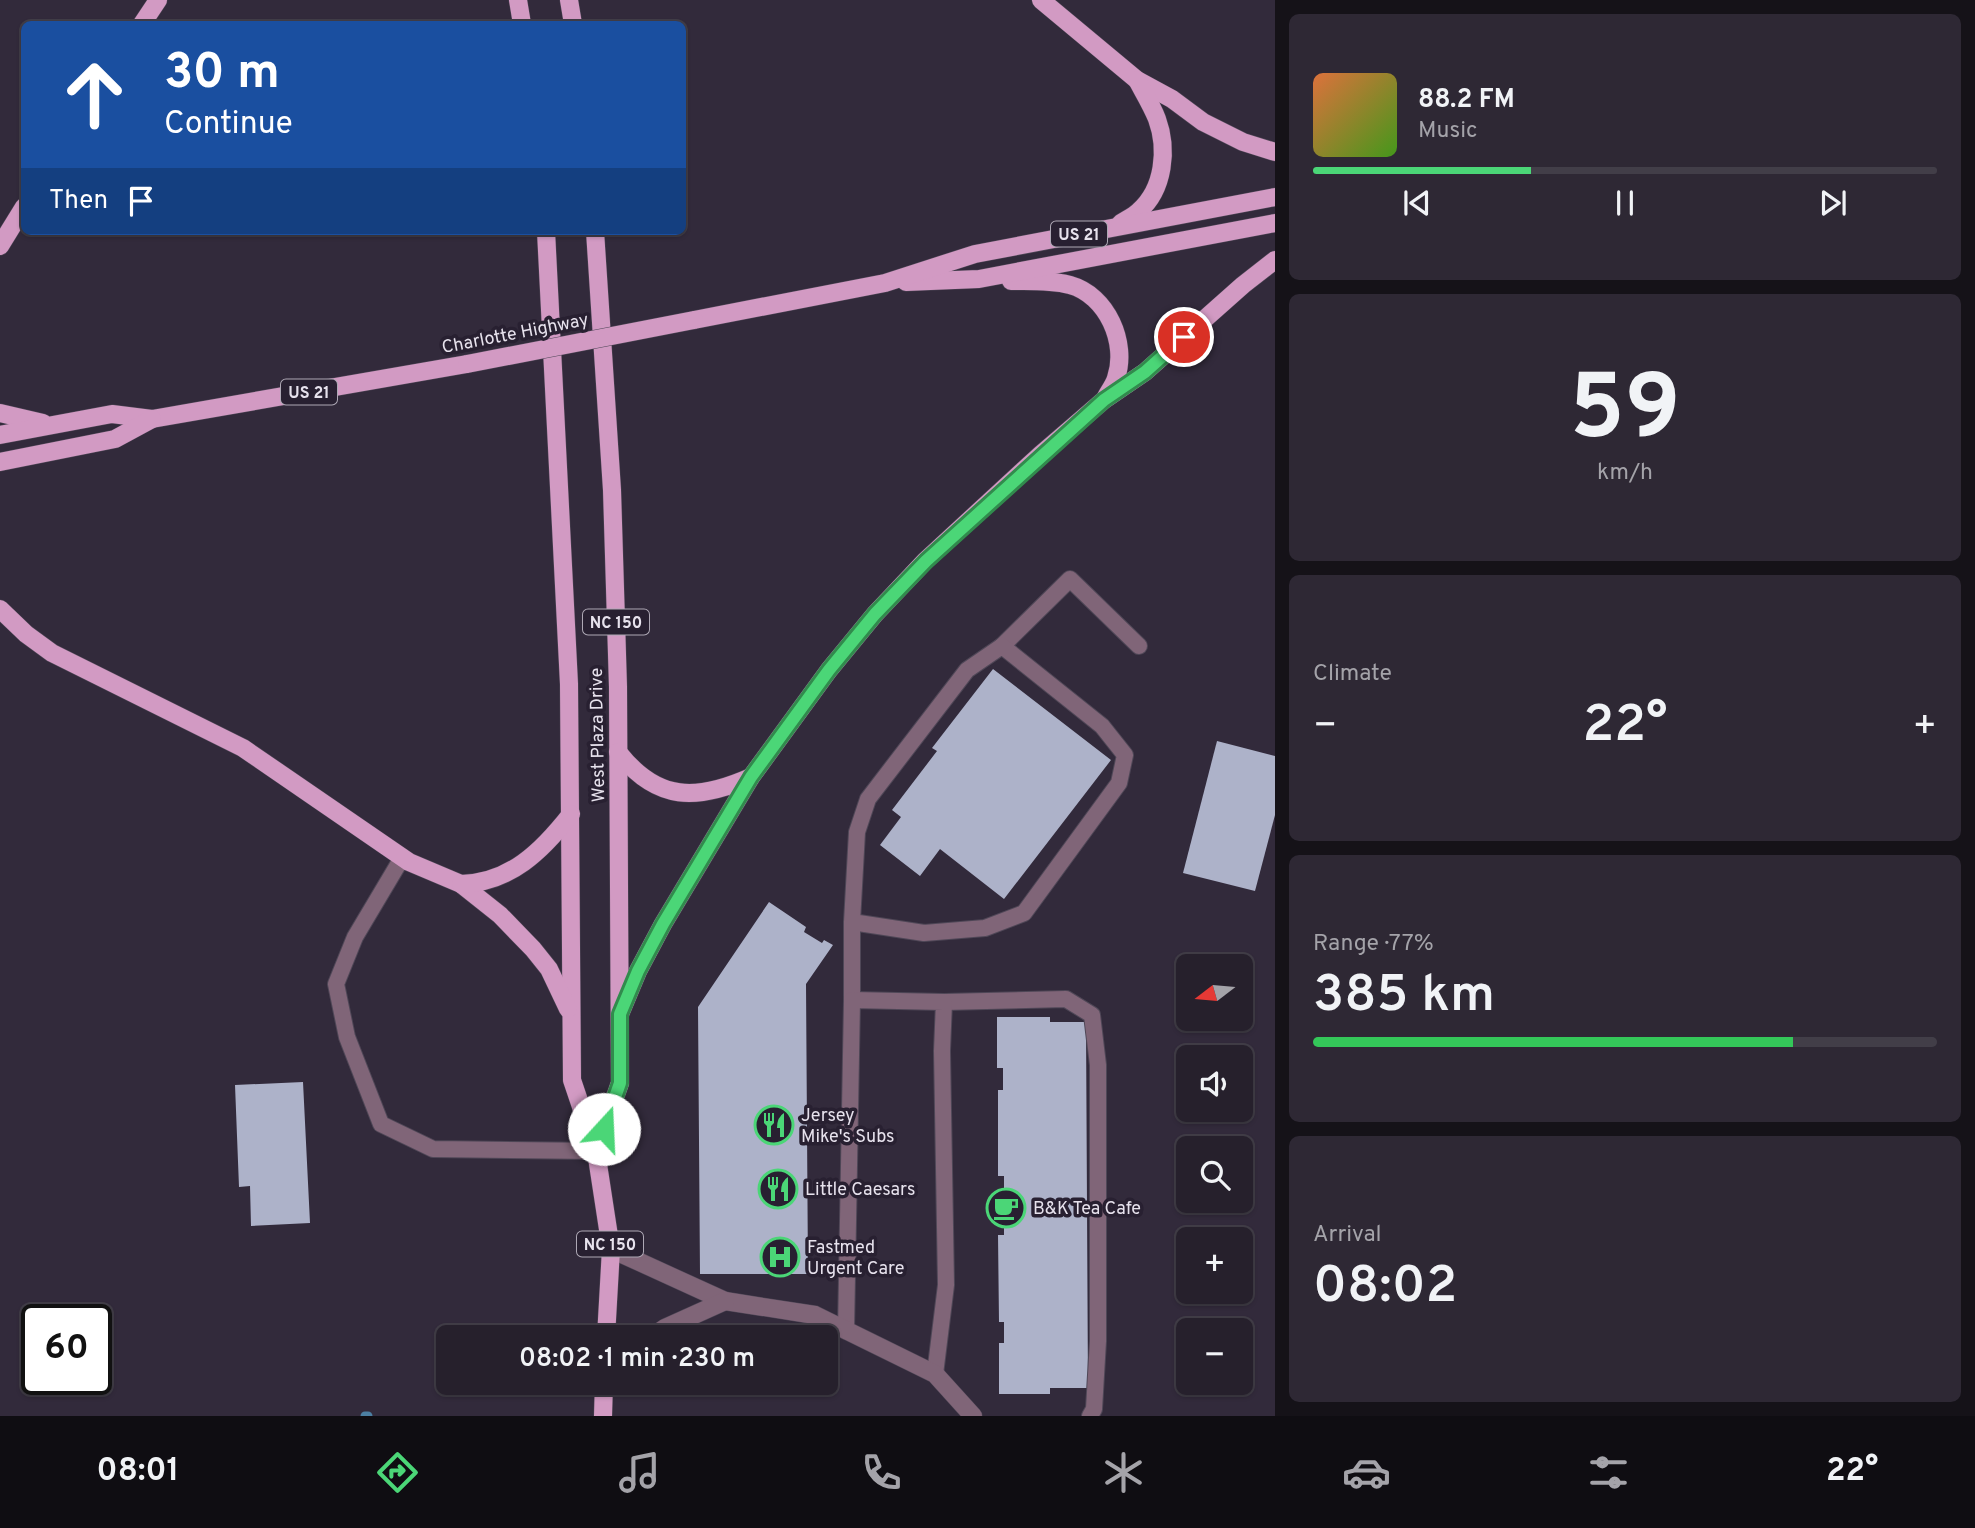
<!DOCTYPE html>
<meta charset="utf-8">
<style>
body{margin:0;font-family:Overpass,sans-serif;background:#2e2834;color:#f1f3f6;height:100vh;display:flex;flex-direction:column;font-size:26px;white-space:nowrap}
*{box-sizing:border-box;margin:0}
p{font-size:23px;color:#a4a3a9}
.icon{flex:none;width:38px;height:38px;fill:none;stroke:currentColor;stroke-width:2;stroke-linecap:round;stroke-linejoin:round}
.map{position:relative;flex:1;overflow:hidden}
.sheet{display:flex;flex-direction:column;gap:14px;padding:14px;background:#151218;width:700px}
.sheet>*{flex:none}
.banner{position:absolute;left:21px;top:21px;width:665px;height:214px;border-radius:10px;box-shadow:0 2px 5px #0004,0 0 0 2px #423e48;background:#1a4fa0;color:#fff;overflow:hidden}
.needle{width:46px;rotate:254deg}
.tools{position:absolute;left:1176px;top:954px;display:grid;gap:14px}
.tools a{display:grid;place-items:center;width:77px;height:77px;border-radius:10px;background:#26202c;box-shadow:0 2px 5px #0004,0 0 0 2px #423e48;font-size:35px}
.speed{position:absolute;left:21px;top:1304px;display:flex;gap:14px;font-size:35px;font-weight:700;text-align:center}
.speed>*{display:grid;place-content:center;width:91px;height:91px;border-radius:50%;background:#26202c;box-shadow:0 2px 5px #0004,0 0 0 2px #423e48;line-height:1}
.speed .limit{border:4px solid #111;border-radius:10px;background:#fff;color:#111}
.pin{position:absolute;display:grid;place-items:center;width:60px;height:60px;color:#fff;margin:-30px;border:4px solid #fff;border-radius:50%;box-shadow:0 2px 7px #0007}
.me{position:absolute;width:77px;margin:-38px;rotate:20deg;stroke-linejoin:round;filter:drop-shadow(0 0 5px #0008)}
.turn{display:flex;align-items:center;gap:24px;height:147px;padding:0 28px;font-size:32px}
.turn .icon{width:91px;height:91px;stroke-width:2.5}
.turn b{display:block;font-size:49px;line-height:60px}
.then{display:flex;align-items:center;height:66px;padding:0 28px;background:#0003;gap:14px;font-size:26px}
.big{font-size:52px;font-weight:600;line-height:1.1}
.sheet .tile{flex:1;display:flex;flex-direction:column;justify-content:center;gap:10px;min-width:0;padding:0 24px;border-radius:10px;background:#2e2834}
.sheet .dial{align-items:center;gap:0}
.dial b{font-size:91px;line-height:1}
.song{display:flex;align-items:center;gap:21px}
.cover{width:84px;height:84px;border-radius:10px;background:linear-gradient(135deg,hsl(20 70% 55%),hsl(100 70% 35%))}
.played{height:7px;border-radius:4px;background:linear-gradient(90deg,#4bd677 35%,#423e48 35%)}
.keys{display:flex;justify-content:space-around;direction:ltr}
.heat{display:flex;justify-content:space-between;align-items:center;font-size:38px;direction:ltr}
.charge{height:10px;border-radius:5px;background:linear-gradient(90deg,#34c759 77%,#423e48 0)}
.trip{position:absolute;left:436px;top:1325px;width:402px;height:70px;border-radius:10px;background:#26202c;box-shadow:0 2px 5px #0004,0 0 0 2px #423e48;font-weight:600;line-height:70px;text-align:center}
.dock{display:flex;height:112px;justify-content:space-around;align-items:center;background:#0f0d12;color:#a4a3a9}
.dock .icon{width:49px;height:49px}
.dock .selected{color:#4bd677}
.dock b{font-size:32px;color:#f1f3f6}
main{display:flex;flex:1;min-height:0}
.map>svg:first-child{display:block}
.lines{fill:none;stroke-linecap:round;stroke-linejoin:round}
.stream{stroke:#4c7fa2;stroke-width:9}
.building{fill:#adb2c9}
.lane-casing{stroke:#4f4757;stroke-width:18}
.street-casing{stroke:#4f4757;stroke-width:19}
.primary-casing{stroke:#4f4757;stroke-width:19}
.lane{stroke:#806578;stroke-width:16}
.street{stroke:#806578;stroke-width:18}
.primary{stroke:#d29ac3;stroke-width:18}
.primary-bridge-casing{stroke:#4f4757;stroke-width:19;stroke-linecap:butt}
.primary-bridge{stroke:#d29ac3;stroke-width:18}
.route-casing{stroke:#318b4d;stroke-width:18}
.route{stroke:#4bd677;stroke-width:12}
.labels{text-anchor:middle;stroke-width:7;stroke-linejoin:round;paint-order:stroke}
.shield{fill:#282031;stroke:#aea8b5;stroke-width:2}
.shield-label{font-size:16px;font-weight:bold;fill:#e7e2ed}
.street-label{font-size:18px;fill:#e7e2ed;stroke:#282031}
.poi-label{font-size:18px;fill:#e7e2ed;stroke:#282031;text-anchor:start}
</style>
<main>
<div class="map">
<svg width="1275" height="1416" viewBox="0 0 1275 1416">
<rect width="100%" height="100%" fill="#322a3b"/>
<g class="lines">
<polyline class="stream" points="365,1416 368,1416"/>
</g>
<g class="building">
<polygon points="993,669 1111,760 1004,899 940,849 920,876 880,845 901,817 892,810 937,751 932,748"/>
<polygon points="1217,741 1275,756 1275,815 1255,891 1183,873"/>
<polygon points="769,902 806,927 804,932 822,943 824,940 833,945 806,984 808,1274 700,1274 698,1007"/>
<polygon points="997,1017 1050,1017 1050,1022 1086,1022 1088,1388 1050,1388 1050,1394 999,1394 999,1343 1004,1343 1004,1322 999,1322 998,1235 1004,1235 1004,1176 998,1176 998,1090 1003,1090 1003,1068 997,1068"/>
<polygon points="303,1082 310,1223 251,1226 250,1186 239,1187 235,1085"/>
</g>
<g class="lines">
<defs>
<g id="lane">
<polyline points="1000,648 1070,579 1139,646"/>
<polyline points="402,858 355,937 336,984 347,1037 381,1124 433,1149 596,1151"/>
<polyline points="852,1000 852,922 857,832 868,799 967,670 1002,646 1102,726 1125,755 1119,783 1024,913 985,928 924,933 852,922"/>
<polyline points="944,1002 1066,999 1092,1015 1098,1065 1098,1341 1094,1409 1090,1416"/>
<polyline points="846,1331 852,1000 944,1002 942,1051 946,1285 935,1374"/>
</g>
<g id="street">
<polyline points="611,1249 725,1301 815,1315 935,1374 973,1416"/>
<polyline points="652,1337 665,1328 725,1301"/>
</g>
<g id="primary">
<polyline points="518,0 522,24"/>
<polyline points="569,0 573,24"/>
<polyline points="1041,0 1137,80 1172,99 1203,122 1243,142 1275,152"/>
<polyline points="142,24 158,0"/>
<path d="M1121 223C1127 219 1134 216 1139 211 1164 189 1168 149 1157 119 1152 106 1144 93 1137 80"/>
<polyline points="546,231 569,684 572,1080 596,1151 611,1249 606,1337"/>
<polyline points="595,231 612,490 618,687 620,1083 596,1151"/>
<polyline points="0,246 24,207"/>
<path d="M1011 281C1030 281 1051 280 1070 285 1107 295 1128 343 1116 378 1114 385 1109 391 1106 397"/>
<polyline points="906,282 979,279 1275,223"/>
<polyline points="694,320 885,283 975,254 1275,197"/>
<polyline points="0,413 43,423"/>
<polyline points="0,435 112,414 152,419 467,364"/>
<polyline points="0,462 115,439 152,419"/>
<polyline points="0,609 26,634 52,653 243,748 409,862 461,884 500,915 533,949 549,969 568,1009"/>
<path d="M618 752C657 802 697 801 751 777"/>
<path d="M461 884C510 883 542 851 571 814"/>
<polyline points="620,1014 638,971 663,924 751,777 829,670 875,614 926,560 1040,455 1104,400 1145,372 1243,285 1275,260"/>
<polyline points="603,1416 604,1382"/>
</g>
</defs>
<use href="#lane" class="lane-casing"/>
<use href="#street" class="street-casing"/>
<use href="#primary" class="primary-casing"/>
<use href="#lane" class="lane"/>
<use href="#street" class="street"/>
<use href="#primary" class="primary"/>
<defs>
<polyline id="primary-bridge" points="467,364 694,320"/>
</defs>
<use href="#primary-bridge" class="primary-bridge-casing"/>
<use href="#primary-bridge" class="primary-bridge"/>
</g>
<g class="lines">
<defs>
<polyline id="route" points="604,1129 620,1083 620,1014 638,971 663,924 751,777 829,670 875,614 926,561 1104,400 1145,372 1184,337"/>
</defs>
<use href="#route" class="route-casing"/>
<use href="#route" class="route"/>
</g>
<defs>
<symbol id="restaurant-ring" viewBox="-11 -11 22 22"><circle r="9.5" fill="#282031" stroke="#4bd677" stroke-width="1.5"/><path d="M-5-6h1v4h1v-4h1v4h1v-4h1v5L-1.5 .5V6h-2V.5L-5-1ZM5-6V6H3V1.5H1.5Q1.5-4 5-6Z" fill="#4bd677"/></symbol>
<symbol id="cafe-ring" viewBox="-11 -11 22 22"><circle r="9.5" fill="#282031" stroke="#4bd677" stroke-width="1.5"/><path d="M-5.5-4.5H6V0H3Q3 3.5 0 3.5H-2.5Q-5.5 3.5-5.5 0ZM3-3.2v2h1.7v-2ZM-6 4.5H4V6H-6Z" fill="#4bd677"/></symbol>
<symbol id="hospital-ring" viewBox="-11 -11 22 22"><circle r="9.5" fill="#282031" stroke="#4bd677" stroke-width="1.5"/><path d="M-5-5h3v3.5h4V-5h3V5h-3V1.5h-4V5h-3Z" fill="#4bd677"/></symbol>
</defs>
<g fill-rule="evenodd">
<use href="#restaurant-ring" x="752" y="1103" width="44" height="44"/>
<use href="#restaurant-ring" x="756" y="1167" width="44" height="44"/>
<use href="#cafe-ring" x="984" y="1186" width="44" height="44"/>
<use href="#hospital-ring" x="758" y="1235" width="44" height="44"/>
</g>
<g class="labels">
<g class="shield">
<rect x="1051" y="221.5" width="56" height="25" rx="5"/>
<rect x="281" y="379.5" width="56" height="25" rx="5"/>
<rect x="583" y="609.5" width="66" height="25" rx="5"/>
<rect x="577" y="1231.5" width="66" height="25" rx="5"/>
</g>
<g class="shield-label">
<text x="1079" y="240">US 21</text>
<text x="309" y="398">US 21</text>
<text x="616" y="628">NC 150</text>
<text x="610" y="1250">NC 150</text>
</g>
<g class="street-label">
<text transform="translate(515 333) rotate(-11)" y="6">Charlotte Highway</text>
<text transform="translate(597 735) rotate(-91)" y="6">West Plaza Drive</text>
</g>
<g class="poi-label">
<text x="801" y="1121">Jersey<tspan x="801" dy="21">Mike's Subs</tspan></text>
<text x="805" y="1195">Little Caesars</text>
<text x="1033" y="1214">B&amp;K Tea Cafe</text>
<text x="807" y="1253">Fastmed<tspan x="807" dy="21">Urgent Care</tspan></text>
</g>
</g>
</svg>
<div class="tools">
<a><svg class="needle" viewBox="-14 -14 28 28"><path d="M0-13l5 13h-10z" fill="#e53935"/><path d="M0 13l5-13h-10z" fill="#a4a3a9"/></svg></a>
<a><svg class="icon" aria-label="sound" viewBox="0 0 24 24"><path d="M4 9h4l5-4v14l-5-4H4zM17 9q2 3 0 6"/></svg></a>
<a><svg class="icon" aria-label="search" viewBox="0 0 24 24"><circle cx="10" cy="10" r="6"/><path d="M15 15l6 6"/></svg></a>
<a>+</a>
<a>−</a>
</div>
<div class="speed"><div class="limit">60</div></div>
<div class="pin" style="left:1184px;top:337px;background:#d93025"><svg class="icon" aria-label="arrive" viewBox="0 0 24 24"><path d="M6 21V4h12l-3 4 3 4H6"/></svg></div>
<svg class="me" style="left:604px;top:1129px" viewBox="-20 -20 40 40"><circle r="19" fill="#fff"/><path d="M0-13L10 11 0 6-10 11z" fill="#4bd677"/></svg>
<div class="trip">08:02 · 1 min · 230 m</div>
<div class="banner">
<div class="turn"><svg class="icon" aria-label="ahead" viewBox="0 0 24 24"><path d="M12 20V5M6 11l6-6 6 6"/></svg><div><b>30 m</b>Continue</div></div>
<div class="then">Then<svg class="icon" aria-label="arrive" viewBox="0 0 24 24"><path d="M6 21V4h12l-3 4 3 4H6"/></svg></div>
</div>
</div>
<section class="sheet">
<div class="tile">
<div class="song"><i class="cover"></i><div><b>88.2 FM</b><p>Music</p></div></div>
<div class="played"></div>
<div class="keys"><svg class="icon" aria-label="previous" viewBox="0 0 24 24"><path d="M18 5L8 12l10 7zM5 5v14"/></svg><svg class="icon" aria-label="pause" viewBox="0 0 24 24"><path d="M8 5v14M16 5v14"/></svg><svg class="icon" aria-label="next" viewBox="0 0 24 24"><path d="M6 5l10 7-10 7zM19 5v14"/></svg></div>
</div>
<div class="tile dial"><b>59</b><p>km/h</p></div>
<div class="tile"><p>Climate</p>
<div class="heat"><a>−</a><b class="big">22°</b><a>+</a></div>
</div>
<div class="tile"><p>Range · 77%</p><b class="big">385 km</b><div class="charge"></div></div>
<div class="tile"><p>Arrival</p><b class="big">08:02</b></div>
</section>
</main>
<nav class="dock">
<b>08:01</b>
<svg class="icon selected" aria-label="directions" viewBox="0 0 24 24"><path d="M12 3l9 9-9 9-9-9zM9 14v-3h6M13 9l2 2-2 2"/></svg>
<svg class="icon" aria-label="music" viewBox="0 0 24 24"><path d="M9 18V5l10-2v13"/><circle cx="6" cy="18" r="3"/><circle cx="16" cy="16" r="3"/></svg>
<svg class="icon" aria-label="phone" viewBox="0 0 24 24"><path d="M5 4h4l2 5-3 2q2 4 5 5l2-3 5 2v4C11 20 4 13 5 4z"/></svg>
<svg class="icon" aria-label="climate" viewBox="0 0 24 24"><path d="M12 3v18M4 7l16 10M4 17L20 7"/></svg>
<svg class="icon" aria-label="car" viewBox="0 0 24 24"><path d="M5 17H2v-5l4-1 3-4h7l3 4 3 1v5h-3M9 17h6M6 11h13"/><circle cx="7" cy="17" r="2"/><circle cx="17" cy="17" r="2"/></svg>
<svg class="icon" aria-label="filters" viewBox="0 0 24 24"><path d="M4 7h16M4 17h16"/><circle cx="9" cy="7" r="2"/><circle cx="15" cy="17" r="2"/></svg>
<b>22°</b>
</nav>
